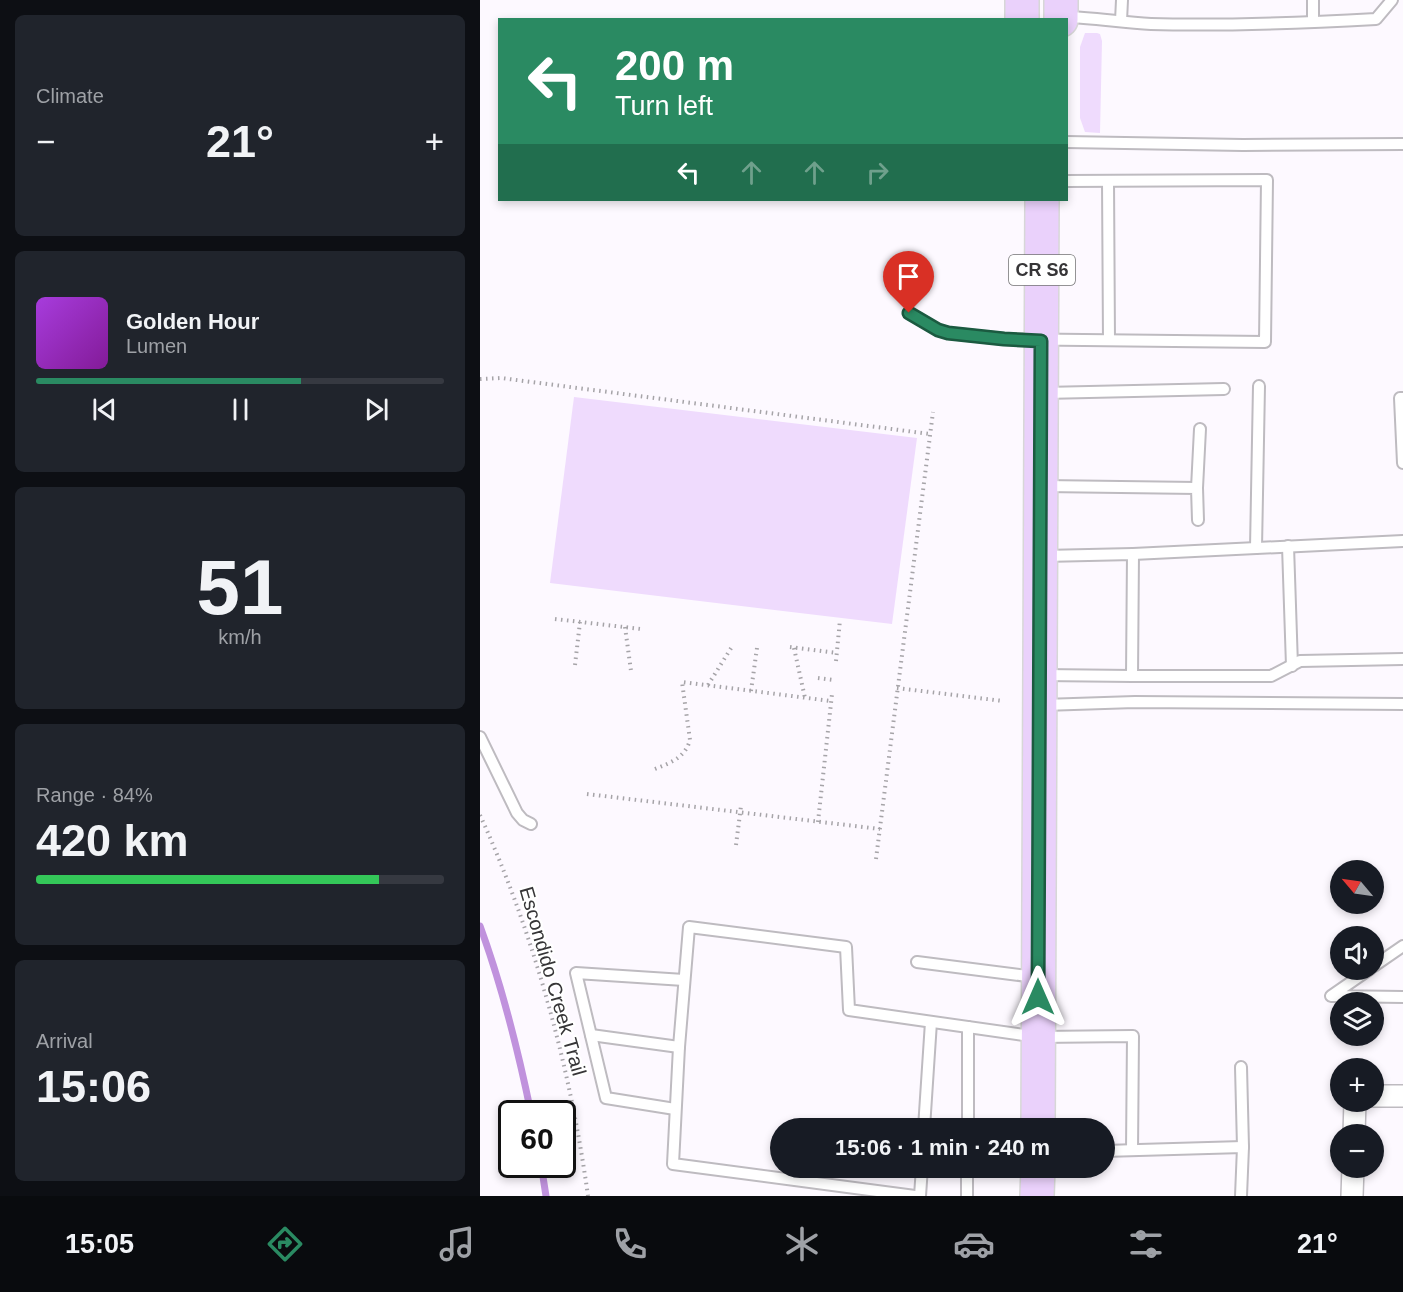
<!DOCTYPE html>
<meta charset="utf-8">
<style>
body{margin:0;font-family:Arial,sans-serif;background:#20242c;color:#f1f3f6;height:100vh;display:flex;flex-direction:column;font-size:22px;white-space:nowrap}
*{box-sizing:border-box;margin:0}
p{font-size:20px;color:#9ea1a6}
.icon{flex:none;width:33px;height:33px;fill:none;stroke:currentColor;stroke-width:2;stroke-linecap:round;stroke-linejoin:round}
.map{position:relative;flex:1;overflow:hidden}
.sheet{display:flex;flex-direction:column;gap:15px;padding:15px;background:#0d0f14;width:480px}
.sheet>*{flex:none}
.banner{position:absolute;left:18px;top:18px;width:570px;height:183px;border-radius:0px;box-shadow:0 3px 9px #0003;background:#2a8a62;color:#fff;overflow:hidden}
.needle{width:39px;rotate:299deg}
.tools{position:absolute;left:850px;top:860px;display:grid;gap:12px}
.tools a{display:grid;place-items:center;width:54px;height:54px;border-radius:50%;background:#171b24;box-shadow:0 3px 9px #0003;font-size:30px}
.speed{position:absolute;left:18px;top:1100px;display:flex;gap:12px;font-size:30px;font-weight:700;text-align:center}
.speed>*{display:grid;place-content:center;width:78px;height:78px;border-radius:50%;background:#171b24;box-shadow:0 3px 9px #0003;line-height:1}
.speed .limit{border:3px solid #111;border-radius:9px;background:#fff;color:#111}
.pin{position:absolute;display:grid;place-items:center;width:51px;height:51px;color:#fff;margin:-62px -26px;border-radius:50% 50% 50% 0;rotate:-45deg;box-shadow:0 0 6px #0007}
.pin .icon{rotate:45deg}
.me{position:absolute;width:66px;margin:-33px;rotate:0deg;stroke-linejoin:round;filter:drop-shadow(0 0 4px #0008)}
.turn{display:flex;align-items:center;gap:21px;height:126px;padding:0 18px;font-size:27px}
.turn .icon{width:78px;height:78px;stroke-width:2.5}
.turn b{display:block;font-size:42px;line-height:51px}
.lanes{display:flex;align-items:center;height:57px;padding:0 18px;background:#0003;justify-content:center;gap:30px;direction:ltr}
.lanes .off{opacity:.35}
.big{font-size:45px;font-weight:700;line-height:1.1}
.sheet .widget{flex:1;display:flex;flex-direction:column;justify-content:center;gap:9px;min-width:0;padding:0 21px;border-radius:9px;background:#20242c}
.sheet .dial{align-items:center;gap:0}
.dial b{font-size:78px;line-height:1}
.song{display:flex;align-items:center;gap:18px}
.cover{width:72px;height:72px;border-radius:9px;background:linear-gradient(135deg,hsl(280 70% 55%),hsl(290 70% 35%))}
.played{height:6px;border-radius:3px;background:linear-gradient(90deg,#2a8a62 65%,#363941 65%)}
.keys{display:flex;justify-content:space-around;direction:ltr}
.heat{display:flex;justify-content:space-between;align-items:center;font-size:33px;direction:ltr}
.charge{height:9px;border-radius:4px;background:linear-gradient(90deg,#34c759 84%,#363941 0)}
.trip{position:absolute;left:290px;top:1118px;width:345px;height:60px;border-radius:30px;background:#171b24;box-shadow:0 3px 9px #0003;font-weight:700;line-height:60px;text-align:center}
.tabs{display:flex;height:96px;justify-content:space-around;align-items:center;background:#090b0e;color:#9ea1a6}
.tabs .icon{width:42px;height:42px}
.tabs .selected{color:#2a8a62}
.tabs b{font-size:27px;color:#f1f3f6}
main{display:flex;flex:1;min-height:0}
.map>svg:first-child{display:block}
.green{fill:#efdbfd}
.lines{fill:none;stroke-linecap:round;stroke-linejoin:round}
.stream{stroke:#c092dd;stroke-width:7}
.lane-casing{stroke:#bebbc0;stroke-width:14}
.street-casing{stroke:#bebbc0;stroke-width:24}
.primary-casing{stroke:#d7d7d7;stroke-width:36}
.path{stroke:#a6a4a8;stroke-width:4;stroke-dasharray:1.5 4.5;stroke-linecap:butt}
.lane{stroke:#fff;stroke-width:10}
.street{stroke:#fff;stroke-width:21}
.primary{stroke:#ead1fb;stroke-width:33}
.route-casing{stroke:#1b5a40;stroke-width:15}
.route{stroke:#2a8a62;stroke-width:10}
.labels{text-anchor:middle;stroke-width:4.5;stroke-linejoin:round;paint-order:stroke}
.shield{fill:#fff;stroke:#727273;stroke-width:1.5}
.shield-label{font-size:18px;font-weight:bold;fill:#363537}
.street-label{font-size:20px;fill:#363537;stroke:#fff}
</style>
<main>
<section class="sheet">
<div class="widget"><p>Climate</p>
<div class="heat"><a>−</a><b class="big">21°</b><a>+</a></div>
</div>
<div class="widget">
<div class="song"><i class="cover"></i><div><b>Golden Hour</b><p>Lumen</p></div></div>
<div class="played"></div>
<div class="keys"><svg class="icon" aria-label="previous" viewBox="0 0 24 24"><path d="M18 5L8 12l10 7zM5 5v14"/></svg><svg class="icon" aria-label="pause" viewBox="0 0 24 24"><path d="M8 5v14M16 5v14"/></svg><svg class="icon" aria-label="next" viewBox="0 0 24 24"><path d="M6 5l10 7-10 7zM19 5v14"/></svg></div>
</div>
<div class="widget dial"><b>51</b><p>km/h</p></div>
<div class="widget"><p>Range · 84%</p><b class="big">420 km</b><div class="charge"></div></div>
<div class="widget"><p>Arrival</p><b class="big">15:06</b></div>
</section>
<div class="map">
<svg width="923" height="1196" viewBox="0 0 923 1196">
<rect width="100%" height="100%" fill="#fdf9ff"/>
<g class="green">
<polygon points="605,33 617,33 620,34 622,41 620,133 605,132 600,118 600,47"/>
<polygon points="94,397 437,438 412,624 70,583"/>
</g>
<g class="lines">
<g class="stream">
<path d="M0 926C22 986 38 1050 51 1113"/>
<polyline points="61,1164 66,1196"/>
</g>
<defs>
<g id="lane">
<path d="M584 17C613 17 642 23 671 24 746 26 821 23 896 19L912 0"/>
<polyline points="641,21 642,0"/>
<polyline points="833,22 833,0"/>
<polyline points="586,142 763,145 923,144"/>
<polyline points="628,181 629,340"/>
<polyline points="429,313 458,330 468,333 524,339 785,342 787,180 586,181"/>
<polyline points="564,393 744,389"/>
<polyline points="923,398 920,398 923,463"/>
<polyline points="564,486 717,488 718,520"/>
<polyline points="717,488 720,429"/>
<polyline points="808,546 812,666"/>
<polyline points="776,548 779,386"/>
<polyline points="653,554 923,541"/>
<polyline points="563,675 652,676 653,554 564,556"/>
<polyline points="652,676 791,676 820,661 923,659"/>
<polyline points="563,705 655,702 923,704"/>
<polyline points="0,737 37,813 43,820 51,824"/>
<polyline points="437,962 555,977"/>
<polyline points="894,966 923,946"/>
<polyline points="890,969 851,996 923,997"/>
<polyline points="111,1035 199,1047"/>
<polyline points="761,1067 763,1147"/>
<polyline points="195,1109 126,1098 96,973 204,980"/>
<polyline points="444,1128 451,1022"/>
<polyline points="488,1128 488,1027"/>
<polyline points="624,1151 763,1147 761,1196"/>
<polyline points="435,1196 193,1164 199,1047 209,927 366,947 369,1010 558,1037 653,1036 652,1150"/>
<polyline points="440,1196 442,1167"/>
<polyline points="487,1196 487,1167"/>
</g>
<g id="street">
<polyline points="894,1096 923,1096"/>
<polyline points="874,1134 875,1101"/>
<polyline points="872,1196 873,1167"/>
</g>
<g id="primary">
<polyline points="542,20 542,0"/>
<polyline points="581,20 581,0"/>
<polyline points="558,1128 562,200"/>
<polyline points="557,1196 558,1167"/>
</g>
</defs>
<use href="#lane" class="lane-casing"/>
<use href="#street" class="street-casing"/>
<use href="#primary" class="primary-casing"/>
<g class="path">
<polyline points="0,379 21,378 450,434"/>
<polyline points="75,619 161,629"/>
<polyline points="145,627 151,671"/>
<polyline points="310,647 357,653"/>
<polyline points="314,648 325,698"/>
<polyline points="356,661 360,620"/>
<polyline points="95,665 100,622"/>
<polyline points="338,678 353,680"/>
<polyline points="228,685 253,645"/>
<polyline points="417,688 523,701"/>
<polyline points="271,691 277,648"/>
<path d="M175 769C190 763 205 758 210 740L202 682 351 701"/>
<polyline points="107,794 400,829"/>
<path d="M0 815C54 934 90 1066 108 1196"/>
<polyline points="338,822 352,694"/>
<polyline points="256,845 261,806"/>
<polyline points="396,859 453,412"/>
</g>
<use href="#lane" class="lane"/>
<use href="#street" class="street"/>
<use href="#primary" class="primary"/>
</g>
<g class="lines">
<defs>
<polyline id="route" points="429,313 458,330 468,333 524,339 561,341 558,997"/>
</defs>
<use href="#route" class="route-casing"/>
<use href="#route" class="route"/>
</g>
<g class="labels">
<rect class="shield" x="529" y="255" width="66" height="30" rx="4.5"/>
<g class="shield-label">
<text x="562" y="276">CR S6</text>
</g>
<g class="street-label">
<text transform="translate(73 981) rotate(74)" y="7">Escondido Creek Trail</text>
</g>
</g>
</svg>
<div class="tools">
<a><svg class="needle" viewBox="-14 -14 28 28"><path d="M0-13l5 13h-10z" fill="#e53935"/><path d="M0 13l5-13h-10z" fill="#9ea1a6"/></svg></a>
<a><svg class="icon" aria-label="sound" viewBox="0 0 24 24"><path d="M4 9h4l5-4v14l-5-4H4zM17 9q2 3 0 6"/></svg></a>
<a><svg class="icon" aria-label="layers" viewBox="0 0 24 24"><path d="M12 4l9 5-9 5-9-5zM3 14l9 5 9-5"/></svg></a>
<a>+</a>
<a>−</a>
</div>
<div class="speed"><div class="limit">60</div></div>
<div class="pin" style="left:429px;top:313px;background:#d93025"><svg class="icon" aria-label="arrive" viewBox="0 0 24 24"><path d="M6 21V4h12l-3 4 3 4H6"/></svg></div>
<svg class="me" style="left:558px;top:997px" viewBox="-20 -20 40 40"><path d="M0-17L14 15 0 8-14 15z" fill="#2a8a62" stroke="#fff" stroke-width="4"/></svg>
<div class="trip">15:06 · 1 min · 240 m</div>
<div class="banner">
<div class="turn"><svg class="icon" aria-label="left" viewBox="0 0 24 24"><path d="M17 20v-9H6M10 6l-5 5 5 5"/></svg><div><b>200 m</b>Turn left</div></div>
<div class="lanes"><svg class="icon" aria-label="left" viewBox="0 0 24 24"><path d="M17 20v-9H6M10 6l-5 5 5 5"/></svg><svg class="icon off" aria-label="ahead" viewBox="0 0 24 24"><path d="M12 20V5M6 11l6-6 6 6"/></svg><svg class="icon off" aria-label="ahead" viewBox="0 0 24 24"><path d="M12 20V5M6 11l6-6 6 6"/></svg><svg class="icon off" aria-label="right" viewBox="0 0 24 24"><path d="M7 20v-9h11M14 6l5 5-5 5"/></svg></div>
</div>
</div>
</main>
<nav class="tabs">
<b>15:05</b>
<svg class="icon selected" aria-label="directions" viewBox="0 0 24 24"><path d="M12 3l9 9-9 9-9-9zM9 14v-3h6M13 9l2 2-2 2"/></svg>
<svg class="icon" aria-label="music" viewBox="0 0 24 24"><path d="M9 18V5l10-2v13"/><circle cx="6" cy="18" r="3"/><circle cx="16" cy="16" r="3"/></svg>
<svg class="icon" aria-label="phone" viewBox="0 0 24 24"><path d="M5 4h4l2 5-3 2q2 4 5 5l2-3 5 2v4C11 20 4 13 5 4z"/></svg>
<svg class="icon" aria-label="climate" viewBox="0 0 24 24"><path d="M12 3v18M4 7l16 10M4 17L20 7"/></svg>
<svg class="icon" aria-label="car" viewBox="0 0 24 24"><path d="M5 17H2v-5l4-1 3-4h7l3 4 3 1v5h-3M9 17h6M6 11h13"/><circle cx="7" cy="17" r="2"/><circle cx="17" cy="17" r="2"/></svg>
<svg class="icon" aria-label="filters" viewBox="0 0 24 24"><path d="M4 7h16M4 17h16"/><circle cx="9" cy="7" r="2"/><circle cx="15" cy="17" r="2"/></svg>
<b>21°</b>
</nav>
